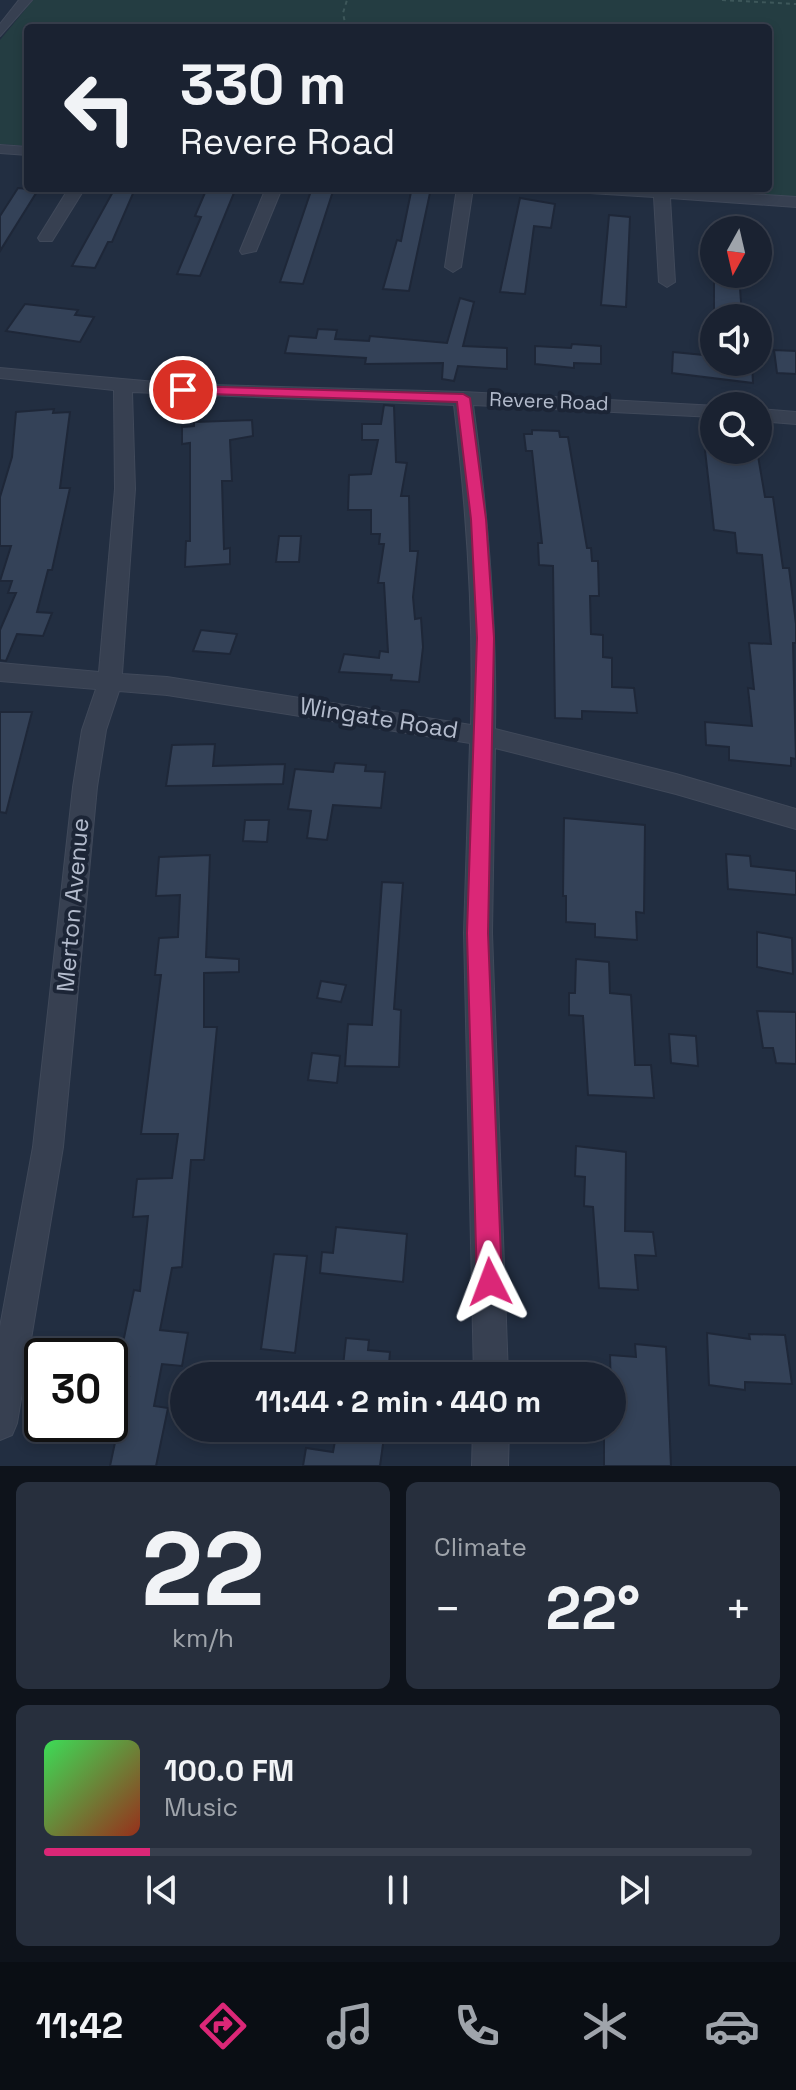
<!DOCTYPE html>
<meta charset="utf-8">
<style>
body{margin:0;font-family:"Space Grotesk",sans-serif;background:#272f3d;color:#f1f3f6;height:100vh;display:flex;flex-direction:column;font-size:30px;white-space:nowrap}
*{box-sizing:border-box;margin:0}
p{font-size:26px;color:#9fa4ab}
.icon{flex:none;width:44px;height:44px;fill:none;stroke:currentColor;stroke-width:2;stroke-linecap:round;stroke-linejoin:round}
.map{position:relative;height:1466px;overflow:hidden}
.sheet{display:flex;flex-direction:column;gap:16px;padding:16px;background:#0e131b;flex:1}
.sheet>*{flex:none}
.top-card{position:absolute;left:24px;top:24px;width:748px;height:168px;border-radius:8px;box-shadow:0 4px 12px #0003,0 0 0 2px #383f4d;background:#1a2231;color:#f1f3f6;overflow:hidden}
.needle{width:52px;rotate:188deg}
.fabs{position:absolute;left:700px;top:216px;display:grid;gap:16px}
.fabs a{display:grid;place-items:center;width:72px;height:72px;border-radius:50%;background:#1a2231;box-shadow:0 4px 12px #0003,0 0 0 2px #383f4d;font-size:40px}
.speed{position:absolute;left:24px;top:1338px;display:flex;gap:16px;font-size:40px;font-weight:700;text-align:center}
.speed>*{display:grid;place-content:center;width:104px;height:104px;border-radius:50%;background:#1a2231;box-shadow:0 4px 12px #0003,0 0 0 2px #383f4d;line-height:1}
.speed .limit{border:4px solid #111;border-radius:12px;background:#fff;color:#111}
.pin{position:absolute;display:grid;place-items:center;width:68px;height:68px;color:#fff;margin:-34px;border:4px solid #fff;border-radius:50%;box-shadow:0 2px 8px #0007}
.me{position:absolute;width:88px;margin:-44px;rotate:357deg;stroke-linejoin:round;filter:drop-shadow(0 0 6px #0008)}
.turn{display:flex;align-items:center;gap:28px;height:168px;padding:0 24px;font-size:36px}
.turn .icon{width:104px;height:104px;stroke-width:2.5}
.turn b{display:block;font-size:56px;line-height:68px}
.big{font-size:60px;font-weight:700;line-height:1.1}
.sheet .tile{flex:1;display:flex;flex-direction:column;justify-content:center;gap:12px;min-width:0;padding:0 28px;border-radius:12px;background:#272f3d}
.sheet .dial{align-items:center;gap:0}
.dial b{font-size:104px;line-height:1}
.song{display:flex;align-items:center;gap:24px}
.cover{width:96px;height:96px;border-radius:12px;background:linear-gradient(135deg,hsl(130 70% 55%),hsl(10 70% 35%))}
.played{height:8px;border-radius:4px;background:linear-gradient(90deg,#db2777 15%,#383f4d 15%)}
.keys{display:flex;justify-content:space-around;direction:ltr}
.heat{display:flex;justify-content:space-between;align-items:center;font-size:44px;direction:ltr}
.sheet .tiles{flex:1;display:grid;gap:16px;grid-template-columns:1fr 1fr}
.tile:last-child{grid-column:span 2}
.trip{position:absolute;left:170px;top:1362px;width:456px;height:80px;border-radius:40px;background:#1a2231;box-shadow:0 4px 12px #0003,0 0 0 2px #383f4d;font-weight:700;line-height:80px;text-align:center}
.dock{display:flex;height:128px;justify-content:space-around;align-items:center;background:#0a0e14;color:#9fa4ab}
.dock .icon{width:56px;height:56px}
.dock .current{color:#db2777}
.dock b{font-size:36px;color:#f1f3f6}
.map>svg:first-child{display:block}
.green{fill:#243d42}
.building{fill:#344258;stroke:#1e2738;stroke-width:2}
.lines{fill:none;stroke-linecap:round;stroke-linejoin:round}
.street-casing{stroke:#40495a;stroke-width:2}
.path{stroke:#3d575a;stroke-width:2;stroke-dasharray:4 4;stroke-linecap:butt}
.street{fill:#374051;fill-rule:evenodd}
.route{fill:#db2777;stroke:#8e194d;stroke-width:2}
.labels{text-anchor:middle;stroke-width:8;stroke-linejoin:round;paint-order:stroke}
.far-street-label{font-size:20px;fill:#b3bbcc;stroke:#1c2536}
.street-label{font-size:24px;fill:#b3bbcc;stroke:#1c2536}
</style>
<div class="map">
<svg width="796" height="1466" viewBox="0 0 796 1466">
<rect width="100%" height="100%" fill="#222e41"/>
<polygon class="green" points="33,0 796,0 796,197 659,188 768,188 768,28 28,28 28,146 0,144 0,40"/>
<g class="building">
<polygon points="18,188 38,190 0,251 0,216"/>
<polygon points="115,188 135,189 112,242 108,242 95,268 72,266"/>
<polygon points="207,188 236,188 200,276 177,274 201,217 195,216"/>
<polygon points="312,188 334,188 303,284 280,282"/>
<polygon points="411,192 430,193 409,291 383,289 397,240 401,241"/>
<polygon points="520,198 555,204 551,228 534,226 525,294 500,292"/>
<polygon points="609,215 630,217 626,307 601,305"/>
<polygon points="714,274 739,274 742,316 714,314"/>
<polygon points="460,298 474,302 463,346 507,348 507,369 458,366 454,381 442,379 443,363 365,364 366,358 285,353 289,336 316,338 318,329 337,330 335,339 369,341 370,336 447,343"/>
<polygon points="25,304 78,310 75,315 94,317 80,342 6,331"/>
<polygon points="572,344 601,346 601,364 574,363 574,368 535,364 535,346 571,348"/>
<polygon points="774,350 796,351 796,374 777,373"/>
<polygon points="673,352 714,356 714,362 752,364 753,383 672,373"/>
<polygon points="384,405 394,406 396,462 407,463 401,496 409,496 410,551 418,551 413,597 415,619 421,618 423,647 419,682 391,680 392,675 339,672 344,654 379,658 380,651 388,652 384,583 378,583 384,544 379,544 380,534 371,534 371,510 348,510 349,475 371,474 378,440 362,440 362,424 381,424"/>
<polygon points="54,409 53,413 70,412 60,488 70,488 52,570 48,570 37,612 52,613 43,636 17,634 6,661 0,660 0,630 16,593 8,593 12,581 0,581 11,546 0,546 0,497 12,457 16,412"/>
<polygon points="252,420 253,436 230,440 232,481 222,481 224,549 230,548 230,564 185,567 186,541 190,541 190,443 182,444 182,427 194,426 194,422"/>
<polygon points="532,430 559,431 560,437 568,437 587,548 591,548 592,561 598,561 599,596 590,596 591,634 603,635 603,657 612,658 612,687 634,688 637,713 582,711 582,719 555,718 553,566 539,565 538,543 542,543 532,451 526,451 524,434 532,434"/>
<polygon points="705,450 757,450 765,497 773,497 783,568 789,568 796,624 796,643 793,643 796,759 791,758 791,766 729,760 729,747 706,745 705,722 752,726 748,688 754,689 749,643 771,644 762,555 737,553 735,533 714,530"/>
<polygon points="279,536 301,536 299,562 276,562"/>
<polygon points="201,630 237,634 230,654 193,651"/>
<polygon points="0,712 32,712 6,813 0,812"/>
<polygon points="215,744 213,766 285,764 283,784 166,786 172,745"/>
<polygon points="335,763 366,765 365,771 385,772 381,808 333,805 327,840 307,838 311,811 288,809 295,769 333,772"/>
<polygon points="564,818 645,825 644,913 636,912 637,940 595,937 595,924 566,922 566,896 563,896"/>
<polygon points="245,820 269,820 267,842 243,841"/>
<polygon points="726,854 750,856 751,866 796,871 796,895 728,889"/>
<polygon points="210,855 206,957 239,959 239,972 204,973 204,1027 217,1027 204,1160 191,1160 182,1267 172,1268 160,1330 188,1333 182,1366 162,1364 154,1406 168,1408 156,1466 110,1466 129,1377 116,1376 134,1290 140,1291 148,1216 133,1217 137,1179 172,1178 178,1134 141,1134 161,975 155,975 159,938 178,937 180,895 156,896 159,857"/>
<polygon points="382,882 403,883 394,1009 401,1010 399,1067 345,1066 348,1024 372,1025"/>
<polygon points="757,932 792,938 793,974 757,967"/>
<polygon points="576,959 609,962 610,993 631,995 635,1065 651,1065 654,1098 588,1095 583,1016 569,1015 569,993 575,993"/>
<polygon points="321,981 346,985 341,1002 317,998"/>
<polygon points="757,1011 796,1012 796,1064 776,1063 773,1048 763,1048"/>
<polygon points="669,1034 696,1036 698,1066 671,1063"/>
<polygon points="312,1053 340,1056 337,1083 308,1080"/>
<polygon points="576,1146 626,1152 625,1231 653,1232 656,1256 635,1255 638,1290 599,1288 593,1207 584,1206 585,1177 575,1176"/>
<polygon points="336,1227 407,1234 403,1282 320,1273 322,1252 333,1253"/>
<polygon points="274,1254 307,1256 295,1353 261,1349"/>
<polygon points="707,1333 750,1339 749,1334 785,1335 792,1384 745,1382 745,1390 709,1385"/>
<polygon points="346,1338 369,1340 368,1350 390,1352 388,1376 342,1376"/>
<polygon points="635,1344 666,1347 671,1466 604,1466 604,1428 612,1428 610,1355 636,1357"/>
<polygon points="337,1430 384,1437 380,1466 303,1466 306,1448 333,1452"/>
</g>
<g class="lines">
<defs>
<g id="street">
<polygon points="19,0 32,0 0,36 0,24"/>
<polygon points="0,145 28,147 28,155 0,153"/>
<polygon points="69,188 85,188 52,241 40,241 38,238"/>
<polygon points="266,188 282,188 256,251 242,254 240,251"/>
<polygon points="457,188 473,188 461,267 453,272 445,267"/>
<polygon points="582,188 658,188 796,197 796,207 670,198 675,282 667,287 659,282 654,197 590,193"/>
<path d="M0 368 178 384 463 392 717 406H714V417L473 405C488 514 497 620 495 729L676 774 796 809V829L676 794 495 748 492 933 508 1376H474L464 933 470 743 167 695 119 691 106 730 97 787 63 1147 17 1423 12 1435 0 1440V1327L33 1147 73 787 82 730 96 689 0 681V663L99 672 115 489 114 390 0 378ZM132 392 454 405C467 512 474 617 471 725L167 677 122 674 135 489Z"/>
<polygon points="758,409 796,412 796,424 758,421"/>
<polygon points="473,1428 509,1428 508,1466 472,1466"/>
</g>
</defs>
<use href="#street" class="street-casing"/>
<g class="path">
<polyline points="722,0 796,4"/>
<polyline points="346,28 343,13 347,0"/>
</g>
<use href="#street" class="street"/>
</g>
<polygon class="route" points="183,386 463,394 470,398 486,519 494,638 488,933 502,1282 499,1291 490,1295 481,1291 477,1282 467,933 477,638 471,519 457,402 178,393 178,387"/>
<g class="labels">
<g class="far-street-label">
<text transform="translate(549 401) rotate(2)" y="7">Revere Road</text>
</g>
<g class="street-label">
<text transform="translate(379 718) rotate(9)" y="8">Wingate Road</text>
<text transform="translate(73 905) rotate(-85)" y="8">Merton Avenue</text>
</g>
</g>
</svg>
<div class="fabs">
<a><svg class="needle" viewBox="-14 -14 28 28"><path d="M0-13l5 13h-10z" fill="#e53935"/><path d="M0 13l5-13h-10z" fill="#9fa4ab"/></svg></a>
<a><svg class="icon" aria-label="sound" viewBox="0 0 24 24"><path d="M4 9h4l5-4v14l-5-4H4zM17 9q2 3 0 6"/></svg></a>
<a><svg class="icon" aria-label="search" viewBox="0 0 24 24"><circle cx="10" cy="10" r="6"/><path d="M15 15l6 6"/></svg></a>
</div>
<div class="speed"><div class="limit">30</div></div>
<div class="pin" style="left:183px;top:390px;background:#d93025"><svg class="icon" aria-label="arrive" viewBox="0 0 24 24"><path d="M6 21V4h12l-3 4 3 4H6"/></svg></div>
<svg class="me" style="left:490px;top:1282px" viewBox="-20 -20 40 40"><path d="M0-17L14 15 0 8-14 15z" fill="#db2777" stroke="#fff" stroke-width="4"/></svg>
<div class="trip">11:44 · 2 min · 440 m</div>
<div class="top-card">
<div class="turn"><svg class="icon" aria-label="left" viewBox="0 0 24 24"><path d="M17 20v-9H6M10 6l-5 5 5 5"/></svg><div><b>330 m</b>Revere Road</div></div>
</div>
</div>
<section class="sheet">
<div class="tiles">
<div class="tile dial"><b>22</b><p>km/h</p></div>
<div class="tile"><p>Climate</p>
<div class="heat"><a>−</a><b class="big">22°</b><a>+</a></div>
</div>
<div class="tile">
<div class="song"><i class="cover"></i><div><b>100.0 FM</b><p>Music</p></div></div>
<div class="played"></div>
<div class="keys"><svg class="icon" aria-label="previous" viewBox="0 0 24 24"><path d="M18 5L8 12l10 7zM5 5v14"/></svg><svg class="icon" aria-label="pause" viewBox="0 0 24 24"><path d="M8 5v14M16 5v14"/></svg><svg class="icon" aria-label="next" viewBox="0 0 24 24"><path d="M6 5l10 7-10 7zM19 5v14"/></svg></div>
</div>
</div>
</section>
<nav class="dock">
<b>11:42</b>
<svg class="icon current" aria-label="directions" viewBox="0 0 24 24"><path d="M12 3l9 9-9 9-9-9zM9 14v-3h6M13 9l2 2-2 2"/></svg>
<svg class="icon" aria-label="music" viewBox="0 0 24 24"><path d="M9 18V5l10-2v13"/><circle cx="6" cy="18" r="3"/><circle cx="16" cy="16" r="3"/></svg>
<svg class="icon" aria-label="phone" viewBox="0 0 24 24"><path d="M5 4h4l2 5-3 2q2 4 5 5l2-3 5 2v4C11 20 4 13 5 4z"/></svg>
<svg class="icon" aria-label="climate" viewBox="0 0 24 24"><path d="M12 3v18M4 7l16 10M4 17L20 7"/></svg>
<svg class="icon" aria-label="car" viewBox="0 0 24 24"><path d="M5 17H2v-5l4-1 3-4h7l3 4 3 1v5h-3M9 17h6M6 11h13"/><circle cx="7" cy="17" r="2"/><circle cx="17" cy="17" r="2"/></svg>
</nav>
